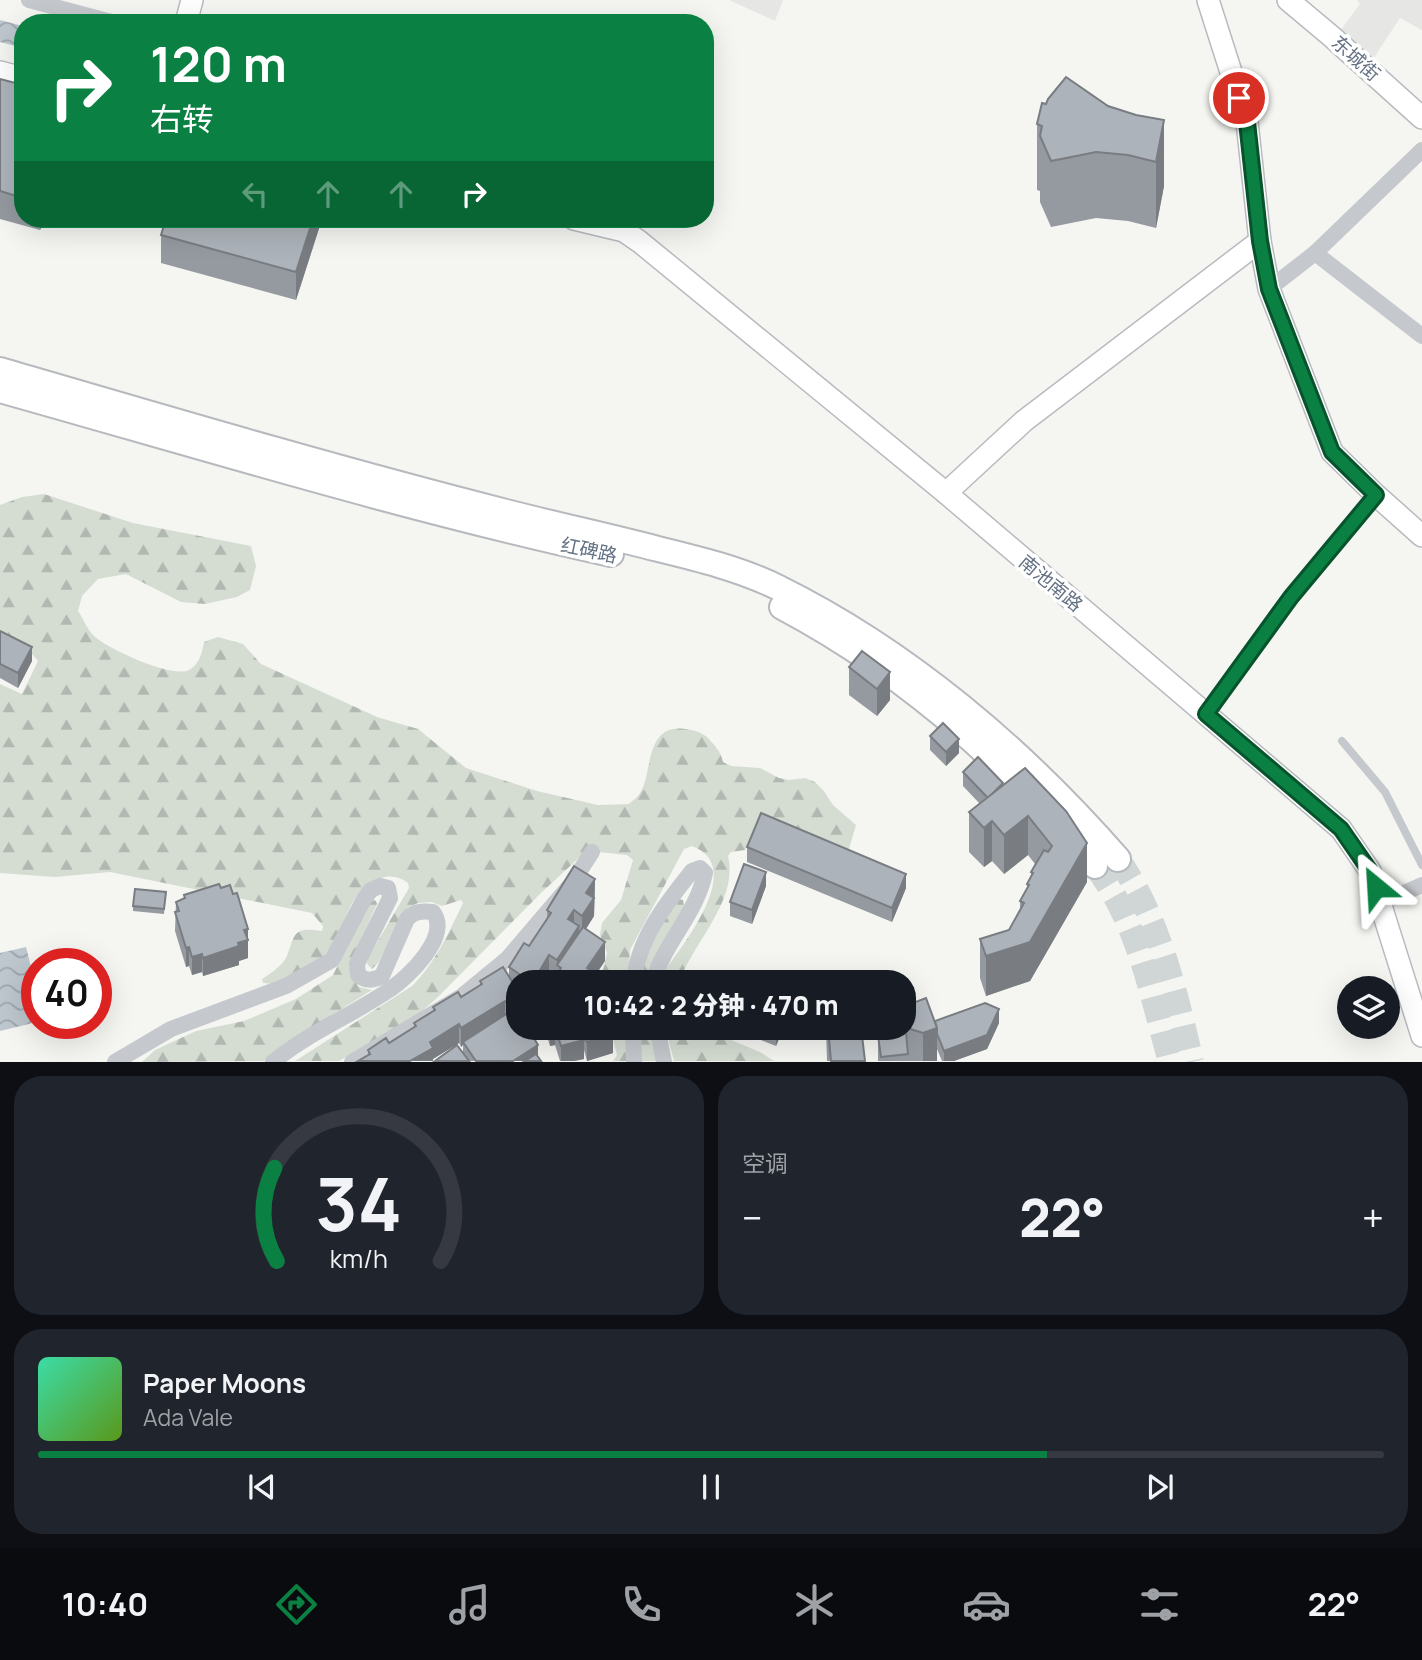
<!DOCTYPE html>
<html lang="zh">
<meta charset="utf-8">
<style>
body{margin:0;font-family:Manrope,"Noto Sans SC",sans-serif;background:#20242c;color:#f1f3f6;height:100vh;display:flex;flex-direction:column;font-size:26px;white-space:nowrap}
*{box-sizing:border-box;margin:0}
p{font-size:23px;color:#9ea1a6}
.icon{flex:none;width:38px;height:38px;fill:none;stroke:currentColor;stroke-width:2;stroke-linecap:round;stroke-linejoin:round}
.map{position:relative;height:1062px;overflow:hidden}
.side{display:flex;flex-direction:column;gap:14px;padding:14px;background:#0d0f14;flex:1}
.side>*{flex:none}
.hud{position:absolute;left:14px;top:14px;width:700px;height:214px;border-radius:28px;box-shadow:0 7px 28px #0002;background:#0b8043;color:#fff;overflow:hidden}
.tools{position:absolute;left:1337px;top:976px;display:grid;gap:14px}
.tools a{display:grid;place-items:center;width:63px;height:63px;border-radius:50%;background:#171b24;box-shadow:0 7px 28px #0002;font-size:35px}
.speed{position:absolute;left:21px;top:948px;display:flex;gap:14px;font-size:35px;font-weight:700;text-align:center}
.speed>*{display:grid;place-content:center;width:91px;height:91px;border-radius:50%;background:#171b24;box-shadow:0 7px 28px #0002;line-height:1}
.speed .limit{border:10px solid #d22;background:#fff;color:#111}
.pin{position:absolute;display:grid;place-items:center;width:60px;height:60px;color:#fff;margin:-30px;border:4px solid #fff;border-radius:50%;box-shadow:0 2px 7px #0007}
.me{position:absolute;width:77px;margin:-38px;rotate:333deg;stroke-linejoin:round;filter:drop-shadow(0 0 5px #0008)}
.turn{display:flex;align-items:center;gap:24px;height:147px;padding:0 21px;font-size:32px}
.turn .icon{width:91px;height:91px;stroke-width:2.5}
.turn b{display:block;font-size:49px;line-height:60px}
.lanes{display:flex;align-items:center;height:66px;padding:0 21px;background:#0003;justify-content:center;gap:35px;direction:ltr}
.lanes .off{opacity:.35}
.big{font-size:52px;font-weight:800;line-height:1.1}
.side .widget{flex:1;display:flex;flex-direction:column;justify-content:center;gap:10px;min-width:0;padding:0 24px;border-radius:28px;background:#20242c}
.side .dial{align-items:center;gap:0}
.dial svg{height:182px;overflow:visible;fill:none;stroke:#363941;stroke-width:7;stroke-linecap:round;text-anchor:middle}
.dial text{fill:#f1f3f6;stroke:none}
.song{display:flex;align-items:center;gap:21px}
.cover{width:84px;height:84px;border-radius:10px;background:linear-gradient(135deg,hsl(160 70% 55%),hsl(90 70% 35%))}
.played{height:7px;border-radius:4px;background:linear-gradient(90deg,#0b8043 75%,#363941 75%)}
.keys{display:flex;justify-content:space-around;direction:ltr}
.heat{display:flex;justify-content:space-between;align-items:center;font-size:38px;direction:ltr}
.side .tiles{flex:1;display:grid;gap:14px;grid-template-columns:1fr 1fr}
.widget:last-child{grid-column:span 2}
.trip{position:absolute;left:506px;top:970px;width:410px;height:70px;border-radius:28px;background:#171b24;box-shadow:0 7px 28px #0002;font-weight:800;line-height:70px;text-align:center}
.menu{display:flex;height:112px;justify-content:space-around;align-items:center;background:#090b0e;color:#9ea1a6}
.menu .icon{width:49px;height:49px}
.menu .active{color:#0b8043}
.menu b{font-size:32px;color:#f1f3f6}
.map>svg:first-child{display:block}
.built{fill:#e6e6e5}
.forest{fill:url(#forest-firs)}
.water{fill:url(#water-waves)}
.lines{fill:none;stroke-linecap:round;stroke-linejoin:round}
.primary-tunnel{stroke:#d0d5d6;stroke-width:24;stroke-dasharray:24 12;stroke-linecap:butt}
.secondary-casing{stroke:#b7bbc0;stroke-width:24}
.primary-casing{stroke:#b6b9be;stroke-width:28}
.lane{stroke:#c5c8cc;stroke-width:8}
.street{stroke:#c5c8cc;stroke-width:16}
.secondary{stroke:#fff;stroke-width:21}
.primary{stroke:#fff;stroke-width:24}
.wall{fill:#959aa0}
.shaded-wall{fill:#797d82}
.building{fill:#adb3ba;stroke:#797d82;stroke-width:2}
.route-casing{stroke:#07532c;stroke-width:18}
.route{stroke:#0b8043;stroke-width:12}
.labels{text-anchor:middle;stroke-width:7;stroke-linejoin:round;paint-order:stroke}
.street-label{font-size:19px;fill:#637184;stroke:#fff}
</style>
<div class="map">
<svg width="1422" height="1062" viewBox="0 0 1422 1062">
<defs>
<pattern id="forest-firs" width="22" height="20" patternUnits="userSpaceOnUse" patternTransform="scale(1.75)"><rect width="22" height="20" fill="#d5ddd3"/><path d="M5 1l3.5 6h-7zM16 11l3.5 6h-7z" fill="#b0b8b1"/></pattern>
<pattern id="water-waves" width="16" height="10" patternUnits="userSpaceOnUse" patternTransform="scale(1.75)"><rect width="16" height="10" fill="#bec7ce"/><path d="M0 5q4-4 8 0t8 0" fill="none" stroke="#9ea6ad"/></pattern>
</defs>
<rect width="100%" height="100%" fill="#f5f6f2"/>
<g class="built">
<polygon points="729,0 783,0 775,21"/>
<polygon points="1357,0 1422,0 1422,30 1400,18 1373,59 1340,31 1360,4"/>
</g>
<g class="forest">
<path d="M44 494 133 523 251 546 256 566 250 590 237 597 205 604 181 602 126 574 98 579 82 596 78 611C83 618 87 629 93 635 105 648 173 679 189 670 200 664 202 652 204 642L218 637 243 644 261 664 377 717 418 729 466 768 537 791 598 805 629 804C632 801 638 797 640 793 653 774 644 723 685 729 694 730 702 732 709 739 716 747 721 752 723 762L731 766 760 768 779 778 789 780 805 778 815 782 824 791 833 805 856 825 846 859 759 822 745 850 731 852 728 856C739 900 693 943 679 982H663L665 970C685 942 746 866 692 846L684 849 630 950 628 982H600L607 953 600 935 602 923 621 900 633 860 627 855 598 852 581 856 541 893 436 999 413 1019 339 1061H295L412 986C436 962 449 932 463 903L461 900 442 906 431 902 418 903 407 908 379 962 372 969 367 964 368 958 409 888 408 883C400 877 392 875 382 878 346 887 348 929 326 954 318 964 304 969 294 974 283 980 275 985 263 983L262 979C270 974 283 965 287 956 295 933 294 927 322 931L323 926 312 913 110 872 55 877 0 873V684L22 694 38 661 32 654 0 637V505L22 497Z"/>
<path d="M679 899 683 900 684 906 648 982H637C645 950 660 925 679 899Z"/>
<polygon points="374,900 376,901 377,904 350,963 350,974 359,987 372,990 295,1038 264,1061 142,1062 155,1050 196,1031 244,1021 296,999 333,975 368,905"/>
<polygon points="610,1027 629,1027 629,1061 613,1061 617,1055"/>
<polygon points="638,1027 650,1027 657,1061 639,1061"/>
<polygon points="665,1027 700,1027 760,1052 774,1061 674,1061"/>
</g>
<g class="water">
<polygon points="0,20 23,26 23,48 0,42"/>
<polygon points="26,947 32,971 37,970 37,1022 0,1031 0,953"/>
</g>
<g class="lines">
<g class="primary-tunnel">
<path d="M1118 859C1159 917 1176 993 1192 1062"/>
<path d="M1095 866C1138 922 1151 994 1170 1062"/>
</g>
<defs>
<g id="secondary">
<polyline points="1208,0 1247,122 1260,241 1269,289 1332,452 1376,495 1422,536"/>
<polyline points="1288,0 1331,36 1422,118"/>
<polyline points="186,23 192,0"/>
<polyline points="0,72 23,78"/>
<polyline points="574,219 624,231 640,242 946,493 1341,829 1370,871 1422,1036"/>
<polyline points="946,493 1024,421 1260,241"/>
</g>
<g id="primary">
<path d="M0 370C168 419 337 469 506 512 557 525 608 536 658 549 699 559 740 569 777 587 907 651 1023 750 1118 859"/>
<path d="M0 390C203 447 405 509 611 554"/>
<path d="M782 607C848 642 910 686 966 735 990 755 1012 780 1035 802"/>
<polyline points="1065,833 1095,866"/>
</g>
</defs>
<use href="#secondary" class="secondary-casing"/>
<use href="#primary" class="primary-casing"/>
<polyline class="lane" points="1342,741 1385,792 1422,865"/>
<g class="street">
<polyline points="29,0 115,23"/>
<polyline points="1315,253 1422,336"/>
<polyline points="1269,289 1315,253 1422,150"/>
<polyline points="1206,714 1291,597 1376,495"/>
<polyline points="1381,903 1422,885"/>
<path d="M634 982C637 940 667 902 692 871L700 868 705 873C697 913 664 943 653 982"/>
<polyline points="633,1027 634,1062"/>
<polyline points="657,1027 664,1062"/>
<path d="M115 1062 171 1029 286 986 332 960 364 899 371 890 380 886 388 888 390 898 357 964 358 975C366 981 372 981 382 976L407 919C414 911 422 911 433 912 451 936 409 977 389 990 351 1016 308 1033 273 1062"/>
<polyline points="352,1062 462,996 507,959 572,883 592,852"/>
</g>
<use href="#secondary" class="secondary"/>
<use href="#primary" class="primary"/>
</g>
<g class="wall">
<polygon points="0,79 23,85 23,219 45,219 40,230 0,219"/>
<polygon points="1046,104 1108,106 1136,115 1164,120 1164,186 1156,228 1128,221 1096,218 1051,227 1040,202 1040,191 1037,190 1037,124"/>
<polygon points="166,219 322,219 296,300 161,263 161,235"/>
<polygon points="0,631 32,661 18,688 0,678"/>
<polygon points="849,667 890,700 877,716 849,695"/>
<polygon points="930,736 959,753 946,766 930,750"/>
<polygon points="963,772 1003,786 1087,882 1030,981 986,996 980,978 980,939 1009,930 1020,910 1020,901 1027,888 1027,884 1031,877 1031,872 1035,864 1028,855 1004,874 992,861 984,867 969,852 969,812 980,804 963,786"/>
<polygon points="747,847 906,888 892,922 747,862"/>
<polygon points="595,879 594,916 586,929 605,961 555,978 549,974 544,982 518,982 518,1027 541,1061 435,1061 463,1054 463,1045 461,1047 459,1043 433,1059 433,1061 368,1056 368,1050 389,1043 414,1027 414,1023 433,1011 433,1007 461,997 480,986 480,981 509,976 509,967 529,946 547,919 547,910"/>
<polygon points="766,886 752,924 730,916 730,902"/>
<polygon points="221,888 233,894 248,929 248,958 239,961 239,965 203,976 202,972 192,975 189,966 186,967 175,931 176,902 184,899 184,895"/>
<polygon points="166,892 164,914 133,911 133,906"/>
<polygon points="905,1006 935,1021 999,1023 987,1049 954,1061 942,1061 937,1049 937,1061 878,1061 878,1036 905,1033"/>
<polygon points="544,1027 611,1027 613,1053 587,1061 584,1050 584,1059 574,1061 560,1061 555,1045 550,1046"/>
<polygon points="728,1027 784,1027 776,1046"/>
<polygon points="826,1027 861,1027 865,1061 827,1061"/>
</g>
<g class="shaded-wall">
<polygon points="1164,120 1164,186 1156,228 1156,162"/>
<polygon points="40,219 45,219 40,230"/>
<polygon points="313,219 322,219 296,300 296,272"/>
<polygon points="32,647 32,661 18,688 18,673"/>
<polygon points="890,672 890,700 877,716 877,689"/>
<polygon points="959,739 959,753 946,766 946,752"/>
<polygon points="1028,816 1028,855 1004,874 1004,835"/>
<polygon points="992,821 992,861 984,867 984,828"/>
<polygon points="1087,843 1087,882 1030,981 986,996 986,956"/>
<polygon points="766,872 766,886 752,924 752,910"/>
<polygon points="906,874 906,888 892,922 892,908"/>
<polygon points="595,879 594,916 582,935 582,916 586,893"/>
<polygon points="574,910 574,929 568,919"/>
<polygon points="579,926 579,944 557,965 557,979 557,960"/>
<polygon points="248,929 248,958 239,961 239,965 203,976 203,958 238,943 244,930"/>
<polygon points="605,942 605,961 591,982 587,968"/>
<polygon points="189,947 189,966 186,967 186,948"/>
<polygon points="202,954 202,972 192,975 192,957"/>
<polygon points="549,955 549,974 544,982 533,982"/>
<polygon points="518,997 518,1016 507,1023 507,1004"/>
<polygon points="505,1001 505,1020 463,1042 463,1045 461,1047 461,1028"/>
<polygon points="999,1009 999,1023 987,1049 954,1061 944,1061 944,1051"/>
<polygon points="459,1024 459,1043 433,1059 433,1061 410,1061 430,1042"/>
<polygon points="550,1027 555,1027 555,1045 550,1046"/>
<polygon points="778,1027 784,1027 776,1046 776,1032"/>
<polygon points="937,1028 937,1061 923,1061 923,1033"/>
<polygon points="613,1034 613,1053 587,1061 587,1042"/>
<polygon points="584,1040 584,1059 574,1061 561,1061 561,1046"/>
<polygon points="538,1045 538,1061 513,1061"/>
</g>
<g class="building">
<polygon points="1066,77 1108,106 1136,115 1164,120 1156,162 1128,155 1096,152 1051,161 1040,136 1042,126 1037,124 1042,103 1046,104 1048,99"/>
<polygon points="0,79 23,85 23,198 0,191"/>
<polygon points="166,219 313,219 296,272 161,235"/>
<polygon points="0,631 32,647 18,673 0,664"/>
<polygon points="862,651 890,672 877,689 849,667"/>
<polygon points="943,723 959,739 946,752 930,736"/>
<polygon points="978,757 1003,783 988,798 963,772"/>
<polygon points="1025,768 1066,811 1087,843 1030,942 986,956 980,939 1009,930 1024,903 1020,901 1029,885 1027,884 1033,873 1031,872 1044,850 1048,852 1052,846 1028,816 1004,835 992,821 984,828 969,812"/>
<polygon points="761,813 906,874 892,908 747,847"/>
<polygon points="744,864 766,872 752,910 730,902"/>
<polygon points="574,866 595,879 586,893 594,898 582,916 574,910 568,919 579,926 557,960 549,955 533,982 531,982 509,967 524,943 529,946 551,913 547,910"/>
<polygon points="219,884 221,888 230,885 233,894 237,893 248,929 244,930 248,940 238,943 239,946 203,958 202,954 192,957 189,947 186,948 175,912 179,911 176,902 185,898 184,895"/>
<polygon points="135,889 166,892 164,909 133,906"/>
<polygon points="583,927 605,942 587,968 594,973 597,982 552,982 561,968 557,965"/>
<polygon points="503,967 518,991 518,997 507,1004 505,1001 461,1028 459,1024 430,1042 433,1048 410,1061 358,1061 370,1054 368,1050 386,1038 389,1043 416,1026 414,1023 435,1010 433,1007 458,992 461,997 482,984 480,981"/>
<polygon points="711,976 725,982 709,982"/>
<polygon points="926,998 937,1028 923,1033 907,1028 910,1020 905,1006"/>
<polygon points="985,1003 999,1009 987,1035 944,1051 937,1034 937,1028 935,1021"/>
<polygon points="514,1009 518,1014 518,1027 527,1027 538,1045 513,1061 476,1061 463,1042"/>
<polygon points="555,1027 580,1027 584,1040 561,1046"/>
<polygon points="583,1027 611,1027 613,1034 587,1042"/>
<polygon points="765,1027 778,1027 776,1032"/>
<polygon points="828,1027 861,1027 865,1061 831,1061"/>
<polygon points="906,1033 908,1054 881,1057 878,1036"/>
<polygon points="457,1045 469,1061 435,1061"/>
<polygon points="536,1054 541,1061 525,1061"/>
</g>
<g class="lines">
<defs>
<polyline id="route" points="1239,98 1247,122 1260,241 1269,289 1332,452 1376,495 1291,597 1206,714 1341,829 1370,871 1376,887"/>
</defs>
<use href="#route" class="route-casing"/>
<use href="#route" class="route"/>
</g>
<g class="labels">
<g class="street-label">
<text transform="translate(1356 58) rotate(42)" y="7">东城街</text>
<text transform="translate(589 550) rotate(12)" y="7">红碑路</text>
<text transform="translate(1051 583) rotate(40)" y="7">南池南路</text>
</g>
</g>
</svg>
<div class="tools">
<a><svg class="icon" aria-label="layers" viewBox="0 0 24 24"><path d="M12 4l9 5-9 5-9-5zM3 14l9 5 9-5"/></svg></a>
</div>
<div class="speed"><div class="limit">40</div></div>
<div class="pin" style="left:1239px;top:98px;background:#d93025"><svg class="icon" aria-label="arrive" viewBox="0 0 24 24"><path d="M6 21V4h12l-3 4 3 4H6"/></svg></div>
<svg class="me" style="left:1376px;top:887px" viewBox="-20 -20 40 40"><path d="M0-17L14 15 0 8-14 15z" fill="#0b8043" stroke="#fff" stroke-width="4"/></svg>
<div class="trip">10:42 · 2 分钟 · 470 m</div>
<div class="hud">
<div class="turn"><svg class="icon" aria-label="right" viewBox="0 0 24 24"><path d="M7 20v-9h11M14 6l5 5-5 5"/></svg><div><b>120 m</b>右转</div></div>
<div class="lanes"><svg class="icon off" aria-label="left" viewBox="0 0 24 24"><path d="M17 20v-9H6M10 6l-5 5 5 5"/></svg><svg class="icon off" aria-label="ahead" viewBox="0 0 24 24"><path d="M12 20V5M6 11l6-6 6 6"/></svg><svg class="icon off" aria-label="ahead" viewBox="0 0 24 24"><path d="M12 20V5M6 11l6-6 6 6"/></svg><svg class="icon" aria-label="right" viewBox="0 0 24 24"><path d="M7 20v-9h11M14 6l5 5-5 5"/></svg></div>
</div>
</div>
<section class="side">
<div class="tiles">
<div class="widget dial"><svg viewBox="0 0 100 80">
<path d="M14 69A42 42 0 1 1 86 69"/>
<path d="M14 69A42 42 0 0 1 13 28" stroke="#0b8043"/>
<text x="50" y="56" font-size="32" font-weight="700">34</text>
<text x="50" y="72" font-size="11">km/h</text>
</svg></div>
<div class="widget"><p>空调</p>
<div class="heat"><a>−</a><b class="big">22°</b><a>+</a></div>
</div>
<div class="widget">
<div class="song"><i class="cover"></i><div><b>Paper Moons</b><p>Ada Vale</p></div></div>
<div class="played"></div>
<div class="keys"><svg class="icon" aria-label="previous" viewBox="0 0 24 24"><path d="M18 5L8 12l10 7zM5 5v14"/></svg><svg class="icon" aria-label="pause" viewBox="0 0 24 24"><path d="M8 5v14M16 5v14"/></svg><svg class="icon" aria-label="next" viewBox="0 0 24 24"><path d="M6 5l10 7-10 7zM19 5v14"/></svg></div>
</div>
</div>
</section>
<nav class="menu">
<b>10:40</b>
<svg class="icon active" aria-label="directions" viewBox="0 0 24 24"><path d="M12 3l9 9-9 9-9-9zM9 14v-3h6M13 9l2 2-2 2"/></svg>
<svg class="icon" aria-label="music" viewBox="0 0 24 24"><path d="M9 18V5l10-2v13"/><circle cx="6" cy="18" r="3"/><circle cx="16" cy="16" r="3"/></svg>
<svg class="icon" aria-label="phone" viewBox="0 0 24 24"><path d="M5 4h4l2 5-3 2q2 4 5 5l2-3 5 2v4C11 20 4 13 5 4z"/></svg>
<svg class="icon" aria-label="climate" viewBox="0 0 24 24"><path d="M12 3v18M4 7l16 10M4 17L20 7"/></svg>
<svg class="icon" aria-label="car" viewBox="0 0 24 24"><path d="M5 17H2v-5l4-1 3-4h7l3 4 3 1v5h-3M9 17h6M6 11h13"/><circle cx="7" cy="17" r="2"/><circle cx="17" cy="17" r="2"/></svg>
<svg class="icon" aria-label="filters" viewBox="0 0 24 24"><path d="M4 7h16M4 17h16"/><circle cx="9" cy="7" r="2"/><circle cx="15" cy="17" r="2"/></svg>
<b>22°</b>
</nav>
